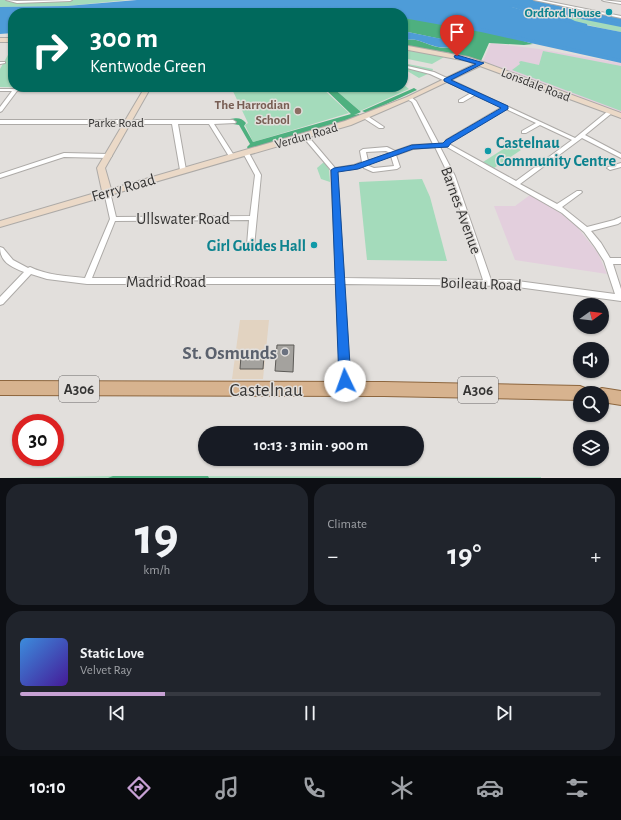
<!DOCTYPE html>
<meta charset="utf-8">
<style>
body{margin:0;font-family:"Alegreya Sans",sans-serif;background:#20242c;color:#f1f3f6;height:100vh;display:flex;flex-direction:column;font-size:15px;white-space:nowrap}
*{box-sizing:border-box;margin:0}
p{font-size:13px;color:#9ea1a6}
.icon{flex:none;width:22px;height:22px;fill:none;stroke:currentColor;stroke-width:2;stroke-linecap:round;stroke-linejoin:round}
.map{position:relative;height:478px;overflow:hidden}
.side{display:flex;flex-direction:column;gap:6px;padding:6px;background:#0d0f14;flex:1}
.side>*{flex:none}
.hud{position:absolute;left:8px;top:8px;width:400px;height:84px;border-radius:16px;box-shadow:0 1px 3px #0004;background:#00695c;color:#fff;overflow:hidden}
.needle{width:26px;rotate:75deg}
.tools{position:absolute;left:573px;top:298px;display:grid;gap:8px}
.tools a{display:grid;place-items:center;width:36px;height:36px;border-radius:50%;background:#171b24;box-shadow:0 1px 3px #0004;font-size:20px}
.speed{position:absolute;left:12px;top:414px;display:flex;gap:8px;font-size:20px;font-weight:700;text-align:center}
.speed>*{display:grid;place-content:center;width:52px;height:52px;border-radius:50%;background:#171b24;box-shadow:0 1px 3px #0004;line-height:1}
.speed .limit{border:6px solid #d22;background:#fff;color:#111}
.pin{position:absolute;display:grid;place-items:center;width:34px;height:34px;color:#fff;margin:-41px -17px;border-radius:50% 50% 50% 0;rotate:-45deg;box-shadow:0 0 4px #0007}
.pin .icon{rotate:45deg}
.me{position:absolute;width:44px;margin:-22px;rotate:357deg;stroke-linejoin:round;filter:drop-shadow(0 0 3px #0008)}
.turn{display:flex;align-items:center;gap:14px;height:84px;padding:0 16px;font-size:18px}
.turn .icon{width:52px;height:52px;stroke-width:2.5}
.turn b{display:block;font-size:28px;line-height:34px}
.big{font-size:30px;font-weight:700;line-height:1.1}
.side .card{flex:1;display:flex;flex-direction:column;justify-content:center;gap:6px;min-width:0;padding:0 14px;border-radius:16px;background:#20242c}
.side .dial{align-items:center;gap:0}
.dial b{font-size:52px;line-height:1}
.song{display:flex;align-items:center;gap:12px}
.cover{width:48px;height:48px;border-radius:6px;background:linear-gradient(135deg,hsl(210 70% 55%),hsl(260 70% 35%))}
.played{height:4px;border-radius:2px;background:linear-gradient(90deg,#c7a1d4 25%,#363941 25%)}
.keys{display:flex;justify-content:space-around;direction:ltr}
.heat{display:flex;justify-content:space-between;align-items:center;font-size:22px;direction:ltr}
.side .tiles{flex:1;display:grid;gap:6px;grid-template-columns:1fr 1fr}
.card:last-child{grid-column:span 2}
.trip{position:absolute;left:198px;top:426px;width:226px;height:40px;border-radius:20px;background:#171b24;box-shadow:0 1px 3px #0004;font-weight:700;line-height:40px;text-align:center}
.tabs{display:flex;height:64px;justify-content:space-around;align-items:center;background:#090b0e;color:#9ea1a6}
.tabs .icon{width:28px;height:28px}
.tabs .current{color:#c7a1d4}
.tabs b{font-size:18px;color:#f1f3f6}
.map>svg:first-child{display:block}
.commercial{fill:#e2d3c1}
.education{fill:#e3cfdd}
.green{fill:#a4dbbb}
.forest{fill:#4eb07f}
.water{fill:#4e9cd8}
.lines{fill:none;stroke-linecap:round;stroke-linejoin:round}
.river{fill:#4e9cd8;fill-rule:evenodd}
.building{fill:#a4a29e;stroke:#5c5a57}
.street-casing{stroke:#adaaa7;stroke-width:2}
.secondary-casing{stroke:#adaaa7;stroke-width:2}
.primary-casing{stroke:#8d663e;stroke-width:2}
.street{fill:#fff;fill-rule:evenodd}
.secondary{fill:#ebd9c7;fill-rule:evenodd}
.primary{fill:#d7b38f;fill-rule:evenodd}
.route{fill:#1a73e8;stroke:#114b97}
.culture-dot{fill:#0f9aa8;stroke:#e2dfdc;stroke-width:1.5}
.education-dot{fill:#8d6e63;stroke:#e2dfdc;stroke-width:1.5}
.worship-dot{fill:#6b7280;stroke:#e2dfdc;stroke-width:1.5}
.labels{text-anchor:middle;stroke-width:3;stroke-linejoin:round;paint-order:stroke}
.far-culture-label{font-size:13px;font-weight:bold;fill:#0d838f;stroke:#e2dfdc;text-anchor:end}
.far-street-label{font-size:13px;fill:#353433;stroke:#e2dfdc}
.far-education-label{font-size:13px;font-weight:bold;fill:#785e54;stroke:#e2dfdc;text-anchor:end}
.shield{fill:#e2dfdc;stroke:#696766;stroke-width:1}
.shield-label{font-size:15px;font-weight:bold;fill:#353433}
.culture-label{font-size:16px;font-weight:bold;fill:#0d838f;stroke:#e2dfdc;text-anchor:start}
.street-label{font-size:16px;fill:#353433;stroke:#e2dfdc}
.near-worship-label{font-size:19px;font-weight:bold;fill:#5b616d;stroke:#e2dfdc;text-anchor:end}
.near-street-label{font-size:19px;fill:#353433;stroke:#e2dfdc}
</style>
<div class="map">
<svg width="621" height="478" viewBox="0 0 621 478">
<rect width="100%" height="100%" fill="#e2dfdc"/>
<polygon class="commercial" points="240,320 269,320 263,379 232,379"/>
<g class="education">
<polygon points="491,43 539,49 621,63 621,113 483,61"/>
<polygon points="530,195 562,214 578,228 598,253 607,274 515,260 494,206 515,206"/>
</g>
<g class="green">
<polygon points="0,0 128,0 67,6 0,7"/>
<path d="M512 6 584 17 621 25V32C599 28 576 22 555 18 543 15 525 13 512 6Z"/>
<polygon points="13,46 13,87 51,88 0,87 0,69"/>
<polygon points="403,49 446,56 432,64 403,58"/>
<polygon points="543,51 621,66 621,111 512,70 520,64 519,62 521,61 539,65"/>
<polygon points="403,63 433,69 432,72 419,78 404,69 406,66 403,66"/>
<polygon points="403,84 409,89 360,111 332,87 403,87"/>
<polygon points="231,87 321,87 349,113 253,142 245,125 248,123"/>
<polygon points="511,144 521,150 494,168 483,162"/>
<polygon points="324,162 329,169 330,182 321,179 317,168"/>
<polygon points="422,179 430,197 447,261 367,260 359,182"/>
<polygon points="113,476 541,477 541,478 0,478"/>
</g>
<g class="forest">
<polygon points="300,8 348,9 387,13 229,13"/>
<path d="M403 16 511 37 533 44 524 45 489 43 481 61 450 53 403 45V40C407 40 412 39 416 40 428 43 437 50 450 47L452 44 441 39 403 31Z"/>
<path d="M323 87H332L361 112 354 115 359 114 360 116 353 120 248 149 247 147 250 144 239 125 233 124 230 119C237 118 241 117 246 123L244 126 253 142 351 114Z"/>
<polygon points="414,88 417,90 367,113 362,111"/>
<polygon points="113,476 208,476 209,478 108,478"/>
</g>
<g class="water">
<polygon points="137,0 532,0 547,3 548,5 621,19 621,25 574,15 512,7 543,16 555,17 556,18 559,16 559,19 568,21 569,20 575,23 621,32 621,61 481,30 403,16 403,13 387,13 348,9 300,8 229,13 13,13 13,33 0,34 0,7 67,6"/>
<path d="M403 31 442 39 453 46C439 51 429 43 416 40 412 39 407 40 403 40Z"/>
</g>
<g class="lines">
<g class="river">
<path d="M529 0 549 2 550 4 621 17V21L583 13 586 16 621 23V27L561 15 562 18H569L575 21 587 24 588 31 585 33 576 29 579 27 582 28V26L553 19 541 17 509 6 512 4 578 14 575 11 548 7 545 4ZM533 11 557 15 544 14Z"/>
<path d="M244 6 246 7V9C285 6 324 5 363 9 371 9 384 9 390 13L315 10 243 13 235 9Z"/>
<polygon points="403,14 481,28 621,59 621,63 481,32 403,18"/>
</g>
</g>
<g class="building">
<polygon points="277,345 294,345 293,372 275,371"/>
<polygon points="241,356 264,356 263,369 240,369"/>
</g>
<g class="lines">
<defs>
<g id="street">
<polygon points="6,0 17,1 72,0 70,1 17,3"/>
<polygon points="534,0 541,0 621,16 621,18"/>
<polygon points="602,0 621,2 621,4 604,1"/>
<polygon points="0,62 5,62 5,63 0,64"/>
<path d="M403 65 434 72 575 138 608 111H612V113L585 135 621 154V158L582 138 520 184 557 204 577 191H581L582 192 581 193 562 207 587 227 614 220 621 217V222L618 224 591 231 601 243 610 258H621V264H613L621 289V301L510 286 344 284 351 389 349 392 346 393 343 392 341 389 336 284H87L47 279 31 274 3 304 0 305V297L24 272C11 267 0 262 0 247L3 248 13 260 28 268 30 267C46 275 66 276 85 278L110 219 104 192 105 191H109L110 192 116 217 250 216 255 175 243 153 246 151 249 153 261 175 254 247H248L247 245 249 220 115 221 92 278H336L331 170 303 137V135H307L335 168 354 165 362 162 360 151 363 149 387 147 395 151 412 145 433 144 412 102 407 99V97H411L416 101 439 144H444L446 140 502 107 475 95 463 102H459V100L471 93 430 74 403 67ZM506 109 536 123 522 131V133H526L540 125 572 140 516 181 449 144 450 142ZM435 147 449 176 483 280 344 278 337 171 355 169 363 166 364 168 373 172 397 169 400 167 396 155 413 149ZM440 147H447L562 213 584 232 595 247 604 261 615 294 510 280H491L455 176ZM386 151 390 153 368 161 366 152ZM391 156 394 166 374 168 369 166 368 164Z"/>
<polygon points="0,89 218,89 220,90 218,91 17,91 2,111 0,112 0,107 12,91 0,91"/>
<polygon points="364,114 366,115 384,127 383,128 379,128 362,117 361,116"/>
<polygon points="0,120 233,120 236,122 235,123 214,124 235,157 232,159 230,158 209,124 178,124 186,170 183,172 180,170 172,124 0,124"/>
<polygon points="64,153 109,154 112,156 109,158 64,157 0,178 0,174"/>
<polygon points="621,163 621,167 610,170 607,168 608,167"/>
</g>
<g id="secondary">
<rect x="0" y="38" width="13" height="4"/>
<polygon points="403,45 468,57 483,62 621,113 621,118 480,66 411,99 351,125 0,227 0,221 102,191 97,168 145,87 151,87 105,168 111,189 345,121 407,97 475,64 467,61 403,49"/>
</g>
<g id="primary">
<polygon points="0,381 384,382 580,386 585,388 587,393 580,393 580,400 384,396 0,395"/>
<polygon points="602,388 621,391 621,405 602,402 602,393 596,393 597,390"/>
</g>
</defs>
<use href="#street" class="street-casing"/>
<use href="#secondary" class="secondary-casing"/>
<use href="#primary" class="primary-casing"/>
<use href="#street" class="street"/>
<use href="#secondary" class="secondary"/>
<use href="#primary" class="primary"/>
</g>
<polygon class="route" points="457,55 484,63 451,80 508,106 508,109 451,143 448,147 413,149 358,169 338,172 351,381 349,385 345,387 341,385 339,381 331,170 334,168 354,165 412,145 443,143 446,140 501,108 444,81 444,79 476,64 455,58 454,56"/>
<g class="culture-dot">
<circle cx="609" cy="12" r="4"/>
<circle cx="488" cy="151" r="4"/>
<circle cx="314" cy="245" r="4"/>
</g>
<circle class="education-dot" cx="298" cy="111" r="4"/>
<circle class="worship-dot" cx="285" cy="352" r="4"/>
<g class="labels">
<g class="far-culture-label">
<text x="601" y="17">Ordford House</text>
</g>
<g class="far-street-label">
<text transform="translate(536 84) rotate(21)" y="5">Lonsdale Road</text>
<text x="116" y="127">Parke Road</text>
<text transform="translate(306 135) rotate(-16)" y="5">Verdun Road</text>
</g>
<g class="far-education-label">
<text x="290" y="109">The Harrodian<tspan x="290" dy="15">School</tspan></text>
</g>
<g class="shield">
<rect x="59" y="376" width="40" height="26" rx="3"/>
<rect x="458" y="377" width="40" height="26" rx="3"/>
</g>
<g class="shield-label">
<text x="79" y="394">A306</text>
<text x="478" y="395">A306</text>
</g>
<g class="culture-label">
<text x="496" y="148">Castelnau<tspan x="496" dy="18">Community Centre</tspan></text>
<text x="306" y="251" text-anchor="end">Girl Guides Hall</text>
</g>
<g class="street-label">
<text transform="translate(123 187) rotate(-16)" y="6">Ferry Road</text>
<text transform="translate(462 210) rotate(70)" y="6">Barnes Avenue</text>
<text x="183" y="224">Ullswater Road</text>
<text x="166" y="287">Madrid Road</text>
<text transform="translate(481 283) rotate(2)" y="6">Boileau Road</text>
</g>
<g class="near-worship-label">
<text x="277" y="359">St. Osmunds</text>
</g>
<g class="near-street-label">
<text x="266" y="396">Castelnau</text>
</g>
</g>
</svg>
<div class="tools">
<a><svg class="needle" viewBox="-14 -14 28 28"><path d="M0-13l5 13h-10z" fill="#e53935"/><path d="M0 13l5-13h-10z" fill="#9ea1a6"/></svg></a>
<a><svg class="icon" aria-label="sound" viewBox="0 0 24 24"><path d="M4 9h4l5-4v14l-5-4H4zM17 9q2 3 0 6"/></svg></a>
<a><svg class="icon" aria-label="search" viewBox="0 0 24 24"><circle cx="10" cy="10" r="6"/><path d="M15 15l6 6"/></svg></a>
<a><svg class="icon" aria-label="layers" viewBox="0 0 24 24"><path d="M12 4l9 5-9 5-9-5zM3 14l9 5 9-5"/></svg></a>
</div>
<div class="speed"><div class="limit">30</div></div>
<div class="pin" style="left:457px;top:56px;background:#d93025"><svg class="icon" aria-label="arrive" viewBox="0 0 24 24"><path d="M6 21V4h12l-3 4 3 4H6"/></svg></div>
<svg class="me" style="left:345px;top:381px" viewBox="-20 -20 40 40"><circle r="19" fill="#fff"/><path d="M0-13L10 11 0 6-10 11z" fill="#1a73e8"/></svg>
<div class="trip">10:13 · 3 min · 900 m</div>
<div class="hud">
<div class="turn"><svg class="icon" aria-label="right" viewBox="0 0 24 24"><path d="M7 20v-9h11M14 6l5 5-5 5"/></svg><div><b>300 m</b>Kentwode Green</div></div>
</div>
</div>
<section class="side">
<div class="tiles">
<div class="card dial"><b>19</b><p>km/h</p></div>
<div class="card"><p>Climate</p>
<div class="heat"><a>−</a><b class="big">19°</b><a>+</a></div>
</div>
<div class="card">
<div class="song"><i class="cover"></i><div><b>Static Love</b><p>Velvet Ray</p></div></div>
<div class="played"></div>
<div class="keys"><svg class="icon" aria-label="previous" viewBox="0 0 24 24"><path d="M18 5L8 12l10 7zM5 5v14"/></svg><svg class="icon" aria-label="pause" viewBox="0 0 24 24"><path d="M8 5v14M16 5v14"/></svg><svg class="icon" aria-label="next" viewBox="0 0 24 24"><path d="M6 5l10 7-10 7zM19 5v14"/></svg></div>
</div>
</div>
</section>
<nav class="tabs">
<b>10:10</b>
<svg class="icon current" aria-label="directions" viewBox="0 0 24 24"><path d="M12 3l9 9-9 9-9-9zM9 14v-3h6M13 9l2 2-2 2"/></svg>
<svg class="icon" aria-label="music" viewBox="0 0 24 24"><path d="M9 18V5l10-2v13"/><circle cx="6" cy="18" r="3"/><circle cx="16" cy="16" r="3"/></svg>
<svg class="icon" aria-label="phone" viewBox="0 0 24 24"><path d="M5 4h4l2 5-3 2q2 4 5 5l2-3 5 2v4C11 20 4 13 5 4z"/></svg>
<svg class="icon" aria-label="climate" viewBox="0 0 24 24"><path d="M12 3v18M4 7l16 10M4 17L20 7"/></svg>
<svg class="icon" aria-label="car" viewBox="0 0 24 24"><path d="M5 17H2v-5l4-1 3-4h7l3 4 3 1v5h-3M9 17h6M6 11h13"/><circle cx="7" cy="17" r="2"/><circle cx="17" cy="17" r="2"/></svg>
<svg class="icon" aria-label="filters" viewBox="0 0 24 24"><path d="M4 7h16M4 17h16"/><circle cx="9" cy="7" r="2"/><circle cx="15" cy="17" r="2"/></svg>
</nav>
